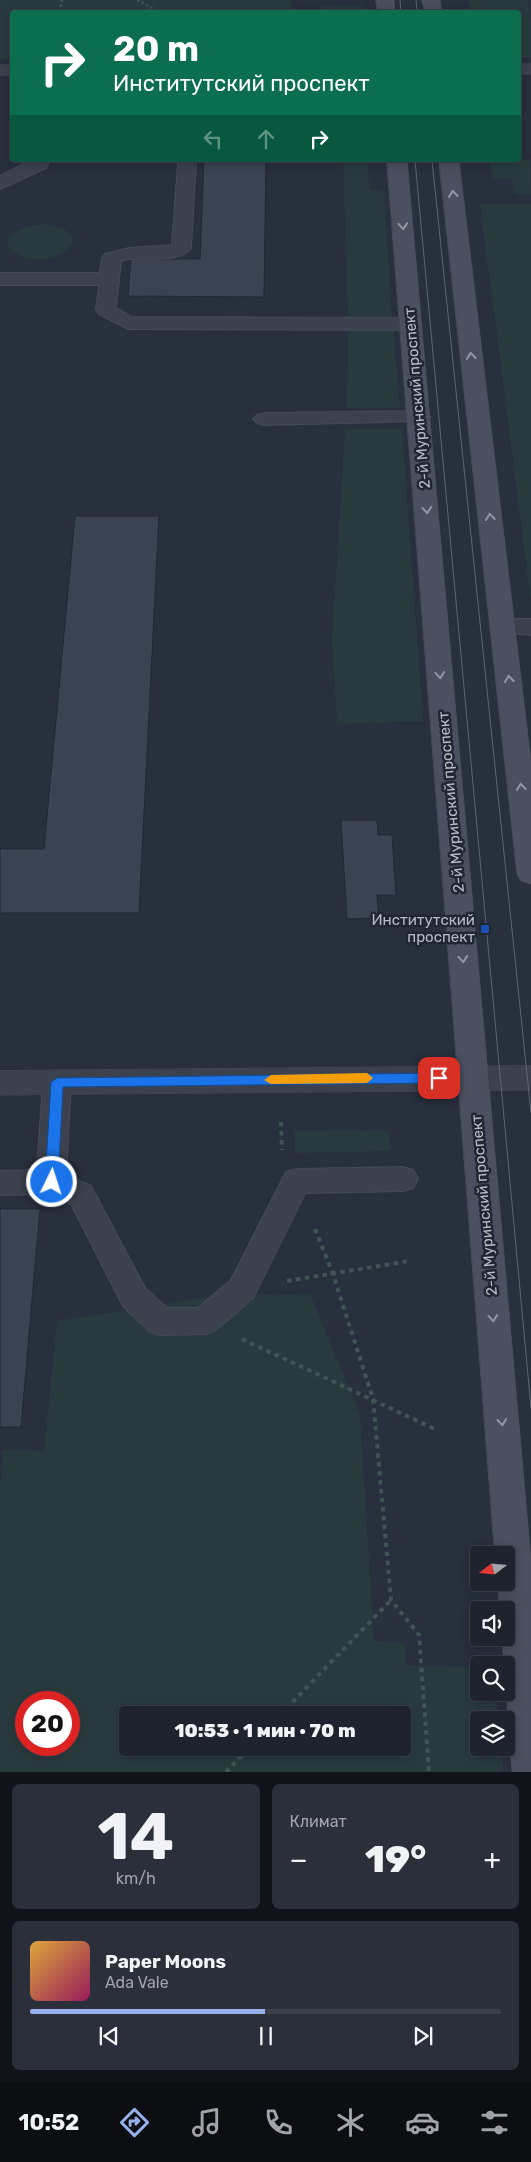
<!DOCTYPE html>
<html lang="ru">
<meta charset="utf-8">
<style>
body{margin:0;font-family:Rubik,sans-serif;background:#2b2f3a;color:#f1f3f6;height:100vh;display:flex;flex-direction:column;font-size:19px;white-space:nowrap}
*{box-sizing:border-box;margin:0}
p{font-size:16px;color:#a1a4aa}
.icon{flex:none;width:28px;height:28px;fill:none;stroke:currentColor;stroke-width:2;stroke-linecap:round;stroke-linejoin:round}
.map{position:relative;height:1772px;overflow:hidden}
.details{display:flex;flex-direction:column;gap:12px;padding:12px;background:#101319;flex:1}
.details>*{flex:none}
.hud{position:absolute;left:10px;top:10px;width:511px;height:152px;border-radius:5px;box-shadow:0 2px 12px #0003,0 0 0 1px #3c404a;background:#0b6e4f;color:#fff;overflow:hidden}
.needle{width:32px;rotate:254deg}
.buttons{position:absolute;left:470px;top:1546px;display:grid;gap:10px}
.buttons a{display:grid;place-items:center;width:45px;height:45px;border-radius:5px;background:#1e232e;box-shadow:0 2px 12px #0003,0 0 0 1px #3c404a;font-size:25px}
.speed{position:absolute;left:15px;top:1691px;display:flex;gap:10px;font-size:25px;font-weight:700;text-align:center}
.speed>*{display:grid;place-content:center;width:65px;height:65px;border-radius:50%;background:#1e232e;box-shadow:0 2px 12px #0003,0 0 0 1px #3c404a;line-height:1}
.speed .limit{border:8px solid #d22;background:#fff;color:#111}
.pin{position:absolute;display:grid;place-items:center;width:42px;height:42px;color:#fff;margin:-21px;border-radius:10px;box-shadow:0 2px 8px #0006}
.me{position:absolute;width:55px;margin:-28px;rotate:4deg;stroke-linejoin:round;filter:drop-shadow(0 0 4px #0008)}
.turn{display:flex;align-items:center;gap:18px;height:105px;padding:0 20px;font-size:22px}
.turn .icon{width:65px;height:65px;stroke-width:2.5}
.turn b{display:block;font-size:35px;line-height:42px}
.lanes{display:flex;align-items:center;height:48px;padding:0 20px;background:#0003;justify-content:center;gap:25px;direction:ltr}
.lanes .off{opacity:.35}
.big{font-size:38px;font-weight:800;line-height:1.1}
.details .card{flex:1;display:flex;flex-direction:column;justify-content:center;gap:8px;min-width:0;padding:0 18px;border-radius:8px;background:#2b2f3a}
.details .dial{align-items:center;gap:0}
.dial b{font-size:65px;line-height:1}
.song{display:flex;align-items:center;gap:15px}
.cover{width:60px;height:60px;border-radius:8px;background:linear-gradient(135deg,hsl(40 70% 55%),hsl(330 70% 35%))}
.played{height:5px;border-radius:2px;background:linear-gradient(90deg,#97b1ed 50%,#3c404a 50%)}
.keys{display:flex;justify-content:space-around;direction:ltr}
.heat{display:flex;justify-content:space-between;align-items:center;font-size:28px;direction:ltr}
.details .tiles{flex:1;display:grid;gap:12px;grid-template-columns:1fr 1fr}
.card:last-child{grid-column:span 2}
.trip{position:absolute;left:119px;top:1706px;width:292px;height:50px;border-radius:5px;background:#1e232e;box-shadow:0 2px 12px #0003,0 0 0 1px #3c404a;font-weight:800;line-height:50px;text-align:center}
.tab-bar{display:flex;height:80px;justify-content:space-around;align-items:center;background:#0c0e12;color:#a1a4aa}
.tab-bar .icon{width:35px;height:35px}
.tab-bar .selected{color:#97b1ed}
.tab-bar b{font-size:22px;color:#f1f3f6}
.map>svg:first-child{display:block}
.green{fill:#293a3e;fill-rule:evenodd}
.building{fill:#3a4352;stroke:#222834}
.lines{fill:none;stroke-linecap:round;stroke-linejoin:round}
.service-casing{stroke:#444a56;stroke-width:2}
.minor-casing{stroke:#444a56;stroke-width:1}
.tertiary-casing{stroke:#444a56;stroke-width:1}
.secondary-casing{stroke:#444a56;stroke-width:1}
.path-far1{stroke:#425356;stroke-width:2.5;stroke-dasharray:2.5 2.5;stroke-linecap:butt}
.path{stroke:#425356;stroke-width:4;stroke-dasharray:4.5 4.5;stroke-linecap:butt}
.service{fill:#3b414d;fill-rule:evenodd}
.minor{fill:#3b414d;fill-rule:evenodd}
.tertiary{fill:#3b414d;fill-rule:evenodd}
.secondary{fill:#4a505f;fill-rule:evenodd}
.tram{stroke:#5e6573;stroke-width:1}
.oneway{stroke:#9196a3}
.route{fill:#1a73e8;stroke:#114b97}
.slow{fill:#f59e0b}
.transit-dot{fill:#1a4fb4;stroke:#202632;stroke-width:2}
.labels{text-anchor:middle;stroke-width:5;stroke-linejoin:round;paint-order:stroke}
.street-label{font-size:15px;fill:#b7bcc8;stroke:#202632}
.poi-label{font-size:15px;fill:#b7bcc8;stroke:#202632;text-anchor:end}
</style>
<div class="map">
<svg width="531" height="1772" viewBox="0 0 531 1772">
<rect width="100%" height="100%" fill="#282f3d"/>
<g class="green">
<polygon points="0,0 291,0 292,12 12,12 12,59 0,59"/>
<polygon points="468,0 528,0 531,20 531,57 519,57 519,12 470,12"/>
<polygon points="322,6 363,6 364,12 322,12"/>
<polygon points="530,159 531,194 515,194 512,178 493,178 489,160"/>
<polygon points="343,160 368,160 369,190 384,191 392,317 348,317"/>
<polygon points="480,204 531,204 531,601"/>
<path d="M47 224 62 228 72 235 73 244C56 263 28 265 8 248L7 239C19 227 31 225 47 224Z"/>
<polygon points="348,330 393,330 400,408 347,408"/>
<polygon points="345,429 402,429 423,721 337,724 332,640"/>
<polygon points="388,1130 390,1151 295,1153 295,1131"/>
<path d="M310 1294 360 1415 374 1641 404 1643 406 1665 479 1667V1692L496 1693 498 1720H479V1748H501L503 1772H0V1489L3 1450 44 1451 57 1321 215 1296ZM26 1702H69V1745H26ZM128 1715H402V1748H128Z"/>
</g>
<g class="building">
<polygon points="204,160 266,160 264,297 128,296 131,259 200,259"/>
<polygon points="75,516 159,516 139,913 0,913 0,849 44,849"/>
<polygon points="341,820 377,820 378,835 392,835 396,895 377,895 379,918 347,919"/>
<polygon points="0,1209 40,1209 21,1427 0,1427"/>
</g>
<g class="lines">
<defs>
<g id="service">
<polygon points="32,160 50,160 46,168 0,189 0,176"/>
<path d="M175 160 196 161 191 248C178 266 140 254 121 261L116 308 132 317 411 318 418 320 421 324 418 328 411 330 128 329 99 314 96 310 99 285H0V273H100L102 258 105 254 129 248 172 245 178 164Z"/>
<polygon points="419,411 426,413 430,417 426,421 264,425 257,423 253,419 257,415 264,413"/>
<polygon points="503,619 531,619 531,635 495,632 491,627 495,622"/>
<polygon points="57,1071 67,1074 71,1082 66,1175 91,1186 145,1288 167,1308 198,1308 231,1280 286,1172 296,1169 403,1167 413,1170 418,1179 413,1188 403,1191 305,1193 253,1298 216,1330 205,1334 160,1335 149,1331 123,1306 71,1204 49,1194 0,1195 0,1171 37,1170 43,1082 47,1074"/>
</g>
<g id="minor">
<rect x="519" y="64" width="12" height="10"/>
<rect x="0" y="65" width="12" height="10"/>
</g>
<polygon id="tertiary" points="531,1066 531,1090 0,1095 0,1071"/>
<g id="secondary">
<polygon points="376,0 394,0 395,12 378,12"/>
<polygon points="422,0 440,0 442,12 425,12"/>
<polygon points="387,160 407,160 531,1560 531,1772 512,1772 506,1692 506,1665 504,1665 502,1638 506,1638 506,1610 500,1610 497,1582 506,1582 506,1555 495,1555"/>
<polygon points="439,160 459,160 531,761 531,884 521,881 517,874"/>
</g>
</defs>
<use href="#service" class="service-casing"/>
<use href="#minor" class="minor-casing"/>
<use href="#tertiary" class="tertiary-casing"/>
<use href="#secondary" class="secondary-casing"/>
<g class="path-far1">
<polyline points="137,0 160,12"/>
<polyline points="60,12 62,0"/>
</g>
<g class="path">
<polyline points="281,1122 282,1150"/>
<polyline points="315,1229 333,1274 373,1399 391,1600 419,1635 429,1772"/>
<polyline points="287,1281 409,1261"/>
<polyline points="242,1339 437,1430"/>
<polyline points="280,1715 391,1600"/>
<polyline points="226,1772 249,1748"/>
</g>
<use href="#service" class="service"/>
<use href="#minor" class="minor"/>
<use href="#tertiary" class="tertiary"/>
<use href="#secondary" class="secondary"/>
<g class="tram">
<polyline points="400,0 401,12"/>
<polyline points="416,0 417,12"/>
<polyline points="415,160 531,1408"/>
<polyline points="432,160 531,1113"/>
</g>
</g>
<defs><path id="oneway-chevron" d="M-2-3.5L2.5 0L-2 3.5" fill="none" stroke-width="1.6" stroke-linecap="round" stroke-linejoin="round" transform="scale(1.25)"/></defs>
<g class="oneway">
<use href="#oneway-chevron" transform="translate(453 194) rotate(-97)"/>
<use href="#oneway-chevron" transform="translate(403 226) rotate(85)"/>
<use href="#oneway-chevron" transform="translate(471 356) rotate(-96)"/>
<use href="#oneway-chevron" transform="translate(427 510) rotate(85)"/>
<use href="#oneway-chevron" transform="translate(490 517) rotate(-97)"/>
<use href="#oneway-chevron" transform="translate(440 675) rotate(85)"/>
<use href="#oneway-chevron" transform="translate(509 679) rotate(-96)"/>
<use href="#oneway-chevron" transform="translate(521 787) rotate(-96)"/>
<use href="#oneway-chevron" transform="translate(463 959) rotate(85)"/>
<use href="#oneway-chevron" transform="translate(493 1318) rotate(85)"/>
<use href="#oneway-chevron" transform="translate(502 1422) rotate(85)"/>
</g>
<polygon class="route" points="439,1073 445,1078 439,1083 63,1087 58,1182 52,1188 45,1182 51,1082 57,1078"/>
<polygon class="slow" points="367,1073 373,1078 367,1083 271,1084 264,1080 271,1075"/>
<rect class="transit-dot" x="480" y="924" width="10" height="10" rx="2.5"/>
<g class="labels">
<g class="street-label">
<text transform="translate(417 398) rotate(-95)" y="5">2-й Муринский проспект</text>
<text transform="translate(451 802) rotate(-95)" y="5">2-й Муринский проспект</text>
<text transform="translate(484 1205) rotate(-95)" y="5">2-й Муринский проспект</text>
</g>
<g class="poi-label">
<text x="475" y="925">Институтский<tspan x="475" dy="17">проспект</tspan></text>
</g>
</g>
</svg>
<div class="buttons">
<a><svg class="needle" viewBox="-14 -14 28 28"><path d="M0-13l5 13h-10z" fill="#e53935"/><path d="M0 13l5-13h-10z" fill="#a1a4aa"/></svg></a>
<a><svg class="icon" aria-label="sound" viewBox="0 0 24 24"><path d="M4 9h4l5-4v14l-5-4H4zM17 9q2 3 0 6"/></svg></a>
<a><svg class="icon" aria-label="search" viewBox="0 0 24 24"><circle cx="10" cy="10" r="6"/><path d="M15 15l6 6"/></svg></a>
<a><svg class="icon" aria-label="layers" viewBox="0 0 24 24"><path d="M12 4l9 5-9 5-9-5zM3 14l9 5 9-5"/></svg></a>
</div>
<div class="speed"><div class="limit">20</div></div>
<div class="pin" style="left:439px;top:1078px;background:#d93025"><svg class="icon" aria-label="arrive" viewBox="0 0 24 24"><path d="M6 21V4h12l-3 4 3 4H6"/></svg></div>
<svg class="me" style="left:52px;top:1182px" viewBox="-20 -20 40 40"><circle r="17" fill="#1a73e8" stroke="#fff" stroke-width="3"/><path d="M0-11L8 9 0 5-8 9z" fill="#fff"/></svg>
<div class="trip">10:53 · 1 мин · 70 m</div>
<div class="hud">
<div class="turn"><svg class="icon" aria-label="right" viewBox="0 0 24 24"><path d="M7 20v-9h11M14 6l5 5-5 5"/></svg><div><b>20 m</b>Институтский проспект</div></div>
<div class="lanes"><svg class="icon off" aria-label="left" viewBox="0 0 24 24"><path d="M17 20v-9H6M10 6l-5 5 5 5"/></svg><svg class="icon off" aria-label="ahead" viewBox="0 0 24 24"><path d="M12 20V5M6 11l6-6 6 6"/></svg><svg class="icon" aria-label="right" viewBox="0 0 24 24"><path d="M7 20v-9h11M14 6l5 5-5 5"/></svg></div>
</div>
</div>
<section class="details">
<div class="tiles">
<div class="card dial"><b>14</b><p>km/h</p></div>
<div class="card"><p>Климат</p>
<div class="heat"><a>−</a><b class="big">19°</b><a>+</a></div>
</div>
<div class="card">
<div class="song"><i class="cover"></i><div><b>Paper Moons</b><p>Ada Vale</p></div></div>
<div class="played"></div>
<div class="keys"><svg class="icon" aria-label="previous" viewBox="0 0 24 24"><path d="M18 5L8 12l10 7zM5 5v14"/></svg><svg class="icon" aria-label="pause" viewBox="0 0 24 24"><path d="M8 5v14M16 5v14"/></svg><svg class="icon" aria-label="next" viewBox="0 0 24 24"><path d="M6 5l10 7-10 7zM19 5v14"/></svg></div>
</div>
</div>
</section>
<nav class="tab-bar">
<b>10:52</b>
<svg class="icon selected" aria-label="directions" viewBox="0 0 24 24"><path d="M12 3l9 9-9 9-9-9zM9 14v-3h6M13 9l2 2-2 2"/></svg>
<svg class="icon" aria-label="music" viewBox="0 0 24 24"><path d="M9 18V5l10-2v13"/><circle cx="6" cy="18" r="3"/><circle cx="16" cy="16" r="3"/></svg>
<svg class="icon" aria-label="phone" viewBox="0 0 24 24"><path d="M5 4h4l2 5-3 2q2 4 5 5l2-3 5 2v4C11 20 4 13 5 4z"/></svg>
<svg class="icon" aria-label="climate" viewBox="0 0 24 24"><path d="M12 3v18M4 7l16 10M4 17L20 7"/></svg>
<svg class="icon" aria-label="car" viewBox="0 0 24 24"><path d="M5 17H2v-5l4-1 3-4h7l3 4 3 1v5h-3M9 17h6M6 11h13"/><circle cx="7" cy="17" r="2"/><circle cx="17" cy="17" r="2"/></svg>
<svg class="icon" aria-label="filters" viewBox="0 0 24 24"><path d="M4 7h16M4 17h16"/><circle cx="9" cy="7" r="2"/><circle cx="15" cy="17" r="2"/></svg>
</nav>
